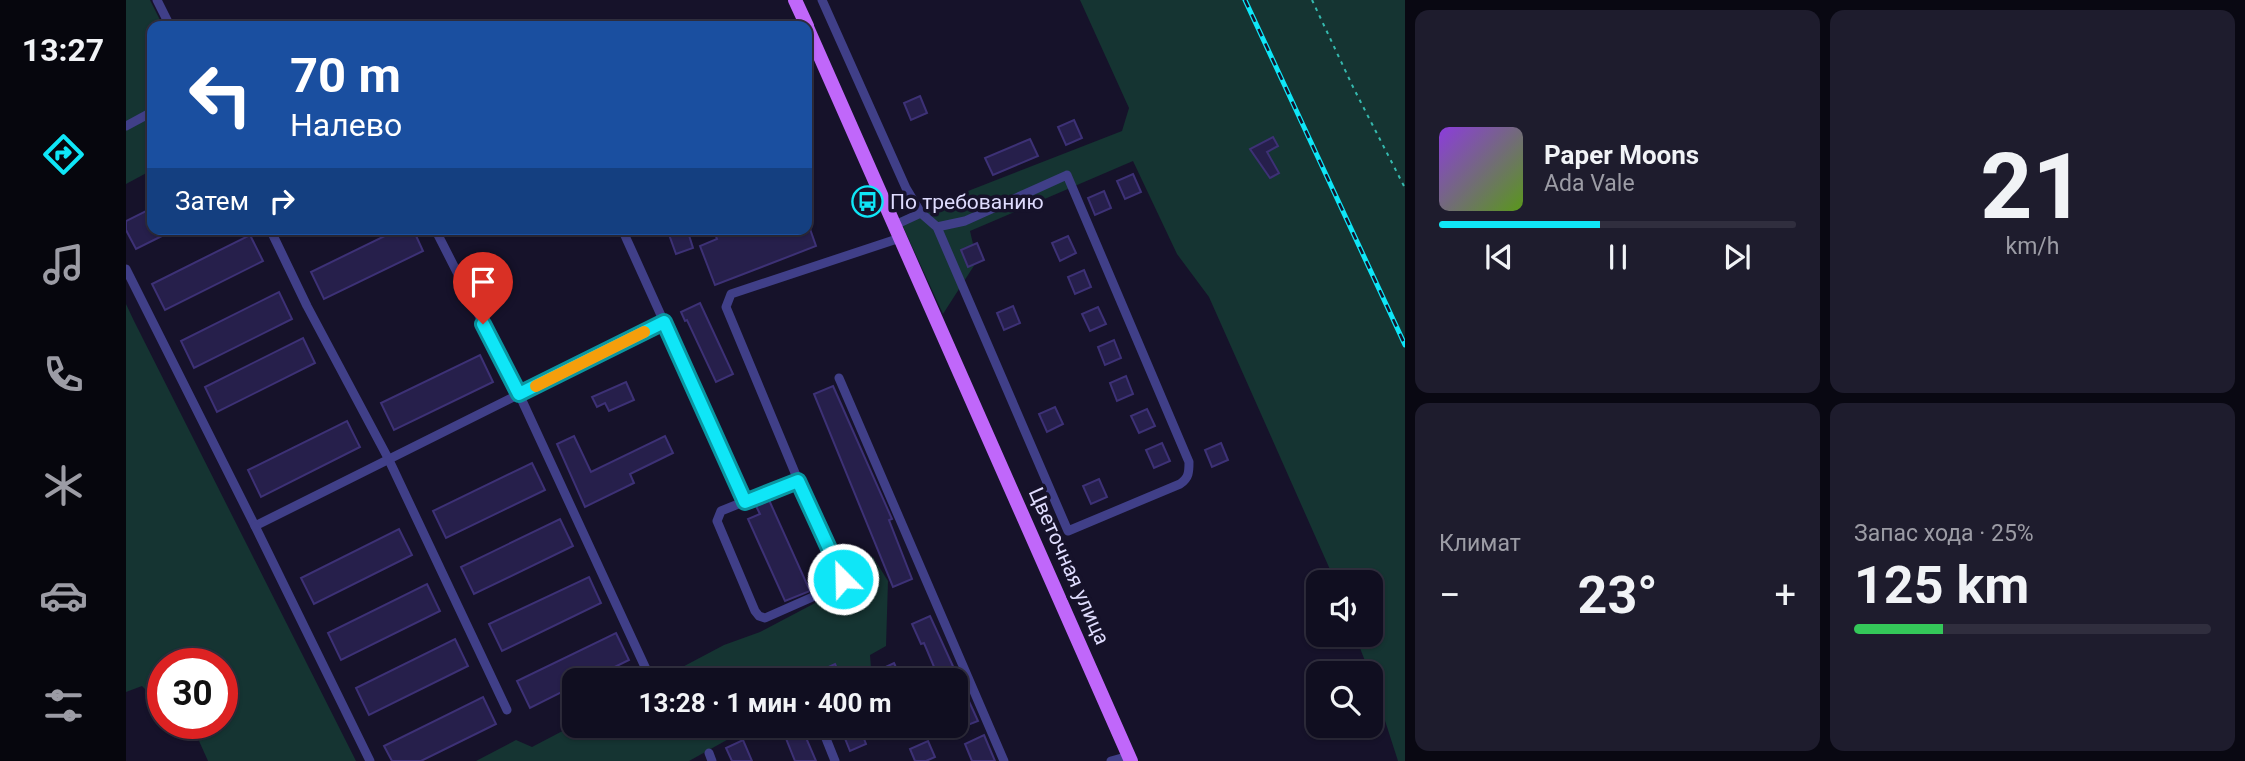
<!DOCTYPE html>
<html lang="ru">
<meta charset="utf-8">
<style>
body{margin:0;font-family:Roboto,sans-serif;background:#1e1c2d;color:#f1f3f6;height:100vh;display:flex;flex-direction:column;font-size:26px;white-space:nowrap}
*{box-sizing:border-box;margin:0}
p{font-size:23px;color:#9c9ca5}
.icon{flex:none;width:38px;height:38px;fill:none;stroke:currentColor;stroke-width:2;stroke-linecap:round;stroke-linejoin:round}
.map{position:relative;flex:1;overflow:hidden}
.side{display:flex;flex-direction:column;gap:10px;padding:10px;background:#090812;width:840px}
.side>*{flex:none}
.hud{position:absolute;left:21px;top:21px;width:665px;height:214px;border-radius:14px;box-shadow:0 2px 5px #0004,0 0 0 2px #302e3e;background:#1a4fa0;color:#fff;overflow:hidden}
.buttons{position:absolute;left:1180px;top:570px;display:grid;gap:14px}
.buttons a{display:grid;place-items:center;width:77px;height:77px;border-radius:14px;background:#100e20;box-shadow:0 2px 5px #0004,0 0 0 2px #302e3e;font-size:35px}
.speed{position:absolute;left:21px;top:648px;display:flex;gap:14px;font-size:35px;font-weight:700;text-align:center}
.speed>*{display:grid;place-content:center;width:91px;height:91px;border-radius:50%;background:#100e20;box-shadow:0 2px 5px #0004,0 0 0 2px #302e3e;line-height:1}
.speed .limit{border:10px solid #d22;background:#fff;color:#111}
.pin{position:absolute;display:grid;place-items:center;width:60px;height:60px;color:#fff;margin:-72px -30px;border-radius:50% 50% 50% 0;rotate:-45deg;box-shadow:0 0 7px #0007}
.pin .icon{rotate:45deg}
.me{position:absolute;width:77px;margin:-38px;rotate:337deg;stroke-linejoin:round;filter:drop-shadow(0 0 5px #0008)}
.turn{display:flex;align-items:center;gap:24px;height:147px;padding:0 28px;font-size:32px}
.turn .icon{width:91px;height:91px;stroke-width:2.5}
.turn b{display:block;font-size:49px;line-height:60px}
.then{display:flex;align-items:center;height:66px;padding:0 28px;background:#0003;gap:14px;font-size:26px}
.big{font-size:52px;font-weight:700;line-height:1.1}
.side .card{flex:1;display:flex;flex-direction:column;justify-content:center;gap:10px;min-width:0;padding:0 24px;border-radius:14px;background:#1e1c2d}
.side .dial{align-items:center;gap:0}
.dial b{font-size:91px;line-height:1}
.song{display:flex;align-items:center;gap:21px}
.cover{width:84px;height:84px;border-radius:10px;background:linear-gradient(135deg,hsl(270 70% 55%),hsl(90 70% 35%))}
.played{height:7px;border-radius:4px;background:linear-gradient(90deg,#0fe6f7 45%,#302e3e 45%)}
.keys{display:flex;justify-content:space-around;direction:ltr}
.heat{display:flex;justify-content:space-between;align-items:center;font-size:38px;direction:ltr}
.charge{height:10px;border-radius:5px;background:linear-gradient(90deg,#34c759 25%,#302e3e 0)}
.side .tiles{flex:1;display:grid;gap:10px;grid-template-columns:repeat(2,1fr)}
.trip{position:absolute;left:436px;top:668px;width:406px;height:70px;border-radius:14px;background:#100e20;box-shadow:0 2px 5px #0004,0 0 0 2px #302e3e;font-weight:700;line-height:70px;text-align:center}
main{display:flex;flex:1;min-height:0}
.menu{display:flex;flex-direction:column;width:126px;justify-content:space-around;align-items:center;background:#06060d;color:#9c9ca5}
.menu .icon{width:49px;height:49px}
.menu .current{color:#0fe6f7}
.menu b{font-size:32px;color:#f1f3f6}
.map>svg:first-child{display:block}
.green{fill:#153432}
.building{fill:#261f4b;stroke:#3d3176;stroke-width:2}
.lines{fill:none;stroke-linecap:round;stroke-linejoin:round}
.path{stroke:#35b9ae;stroke-width:2;stroke-dasharray:3.5 5;stroke-linecap:butt}
.street{stroke:#403f88;stroke-width:9}
.primary{stroke:#c067fa;stroke-width:14}
.rail-casing{stroke:#0fe6f7;stroke-width:5}
.rail{stroke:#16122a;stroke-width:2.5;stroke-dasharray:8;stroke-linecap:butt}
.route-casing{stroke:#0a96a1;stroke-width:18}
.route{stroke:#0fe6f7;stroke-width:12}
.slow{stroke:#f59e0b;stroke-width:12}
.labels{text-anchor:middle;stroke-width:7;stroke-linejoin:round;paint-order:stroke}
.poi-label{font-size:21px;fill:#dfdcfe;stroke:#16122a;text-anchor:start}
.street-label{font-size:21px;fill:#dfdcfe;stroke:#16122a}
</style>
<main>
<nav class="menu">
<b>13:27</b>
<svg class="icon current" aria-label="directions" viewBox="0 0 24 24"><path d="M12 3l9 9-9 9-9-9zM9 14v-3h6M13 9l2 2-2 2"/></svg>
<svg class="icon" aria-label="music" viewBox="0 0 24 24"><path d="M9 18V5l10-2v13"/><circle cx="6" cy="18" r="3"/><circle cx="16" cy="16" r="3"/></svg>
<svg class="icon" aria-label="phone" viewBox="0 0 24 24"><path d="M5 4h4l2 5-3 2q2 4 5 5l2-3 5 2v4C11 20 4 13 5 4z"/></svg>
<svg class="icon" aria-label="climate" viewBox="0 0 24 24"><path d="M12 3v18M4 7l16 10M4 17L20 7"/></svg>
<svg class="icon" aria-label="car" viewBox="0 0 24 24"><path d="M5 17H2v-5l4-1 3-4h7l3 4 3 1v5h-3M9 17h6M6 11h13"/><circle cx="7" cy="17" r="2"/><circle cx="17" cy="17" r="2"/></svg>
<svg class="icon" aria-label="filters" viewBox="0 0 24 24"><path d="M4 7h16M4 17h16"/><circle cx="9" cy="7" r="2"/><circle cx="15" cy="17" r="2"/></svg>
</nav>
<div class="map">
<svg width="1279" height="761" viewBox="0 0 1279 761">
<rect width="100%" height="100%" fill="#16122a"/>
<g class="green">
<polygon points="0,0 24,0 37,26 26,26 26,170 0,184"/>
<polygon points="954,0 1279,0 1279,761 1272,761 1244,674 1229,635 1244,635 1244,583 1210,583 1083,297 1051,254 1007,161 844,231 851,261 817,314 773,218 996,131 1003,108"/>
<polygon points="0,304 8,321 230,761 82,761 65,723 96,723 96,663 37,663 37,707 16,686 0,692"/>
<polygon points="718,549 747,557 762,581 760,646 744,655 746,681 530,681 598,645 634,632 710,592 723,581"/>
<polygon points="448,725 448,726 626,726 563,761 350,761 390,740 406,747"/>
</g>
<g class="building">
<polygon points="794,96 801,113 785,120 778,103"/>
<polygon points="948,120 956,138 940,145 932,127"/>
<polygon points="1147,137 1152,146 1141,152 1153,173 1144,178 1124,149"/>
<polygon points="904,139 912,156 867,175 859,158"/>
<polygon points="1007,174 1015,192 999,199 991,181"/>
<polygon points="978,191 985,208 969,215 962,198"/>
<polygon points="26,208 26,229 50,229 10,249 0,230 0,221"/>
<polygon points="273,229 287,229 297,251 198,299 185,272"/>
<polygon points="541,229 561,229 567,248 550,254"/>
<polygon points="587,229 684,229 690,246 589,285 574,246 591,239"/>
<polygon points="124,235 137,261 39,310 26,284"/>
<polygon points="942,236 950,253 934,261 926,243"/>
<polygon points="851,243 858,260 842,267 835,250"/>
<polygon points="958,270 965,287 949,294 942,277"/>
<polygon points="153,292 166,319 68,368 55,341"/>
<polygon points="574,303 607,374 590,382 561,320 559,321 555,312"/>
<polygon points="887,306 894,323 878,330 871,313"/>
<polygon points="972,307 980,324 964,331 956,314"/>
<polygon points="177,338 189,363 91,412 79,387"/>
<polygon points="988,340 995,358 979,365 972,347"/>
<polygon points="354,355 367,382 268,430 255,403"/>
<polygon points="1000,376 1007,394 991,401 984,383"/>
<polygon points="500,382 508,400 483,411 479,403 471,407 466,397"/>
<polygon points="707,386 766,519 763,520 786,579 767,587 688,394"/>
<polygon points="929,407 937,424 921,432 913,414"/>
<polygon points="1021,409 1029,426 1013,433 1005,416"/>
<polygon points="221,421 234,447 135,497 122,470"/>
<polygon points="448,436 465,472 539,436 547,453 504,474 508,483 459,507 431,444"/>
<polygon points="1036,443 1044,461 1028,468 1020,450"/>
<polygon points="1095,443 1102,460 1086,467 1079,450"/>
<polygon points="406,463 419,490 320,538 307,511"/>
<polygon points="973,479 981,497 965,504 957,486"/>
<polygon points="643,500 684,591 659,601 622,519 634,514 630,506"/>
<polygon points="434,519 447,546 348,594 335,567"/>
<polygon points="273,529 286,555 188,604 175,578"/>
<polygon points="463,577 475,603 376,651 363,624"/>
<polygon points="301,584 314,611 215,660 202,633"/>
<polygon points="804,616 852,721 834,728 830,717 830,681 814,681 798,643 795,644 786,624"/>
<polygon points="490,633 503,660 460,681 448,681 448,686 404,708 391,681"/>
<polygon points="329,639 342,666 243,715 230,688"/>
<polygon points="768,663 776,681 756,681 751,671"/>
<polygon points="709,664 714,676 703,681 692,681 689,673"/>
<polygon points="357,697 370,724 295,761 266,761 258,746"/>
<polygon points="655,726 675,726 690,761 669,761"/>
<polygon points="726,726 733,726 740,744 724,751 716,731"/>
<polygon points="858,735 869,761 846,761 839,744"/>
<polygon points="617,740 626,761 606,761 600,748"/>
<polygon points="802,741 809,757 800,761 789,761 784,749"/>
</g>
<g class="lines">
<polyline class="path" points="1186,0 1228,89 1279,188"/>
<g class="street">
<polyline points="31,0 44,26"/>
<path d="M696 0 780 188 795 213 811 227 942 531 1054 484C1063 478 1063 472 1063 462L941 175 839 221 811 227"/>
<polyline points="0,126 26,112"/>
<polyline points="769,225 795,213"/>
<polyline points="144,229 181,306 262,458 381,710"/>
<polyline points="309,229 393,394 520,669"/>
<polyline points="0,269 129,526 538,322 496,229"/>
<polyline points="538,322 619,502"/>
<polyline points="713,378 878,761"/>
<polyline points="672,480 595,511 591,521 629,611 633,616 639,618 716,584 717,579 672,480 600,307 605,294 774,238"/>
<polyline points="129,526 244,761"/>
<polyline points="695,726 709,761"/>
<polyline points="583,753 586,761"/>
<polyline points="985,761 1003,756"/>
</g>
<g class="primary">
<polyline points="669,0 681,26"/>
<polyline points="681,27 1005,761"/>
</g>
<defs>
<polyline id="rail" points="1119,0 1279,345"/>
</defs>
<use href="#rail" class="rail-casing"/>
<use href="#rail" class="rail"/>
</g>
<g class="lines">
<defs>
<polyline id="route" points="357,324 393,394 538,322 619,502 672,481 717,579"/>
</defs>
<use href="#route" class="route-casing"/>
<use href="#route" class="route"/>
<polyline class="slow" points="410,386 518,332"/>
</g>
<defs>
<symbol id="bus-ring" viewBox="-11 -11 22 22"><circle r="9.5" fill="#16122a" stroke="#0fe6f7" stroke-width="1.5"/><path d="M-5-6H5V4H4V6H2V4H-2V6H-4V4H-5ZM-3.5-4V0h7V-4ZM-3.5 1.2v1.5H-2V1.2ZM2 1.2v1.5H3.5V1.2Z" fill="#0fe6f7"/></symbol>
</defs>
<g fill-rule="evenodd">
<use href="#bus-ring" x="724" y="184" width="35" height="35"/>
</g>
<g class="labels">
<g class="poi-label">
<text x="764" y="209">По требованию</text>
</g>
<g class="street-label">
<text transform="translate(943 566) rotate(66)" y="7">Цветочная улица</text>
</g>
</g>
</svg>
<div class="buttons">
<a><svg class="icon" aria-label="sound" viewBox="0 0 24 24"><path d="M4 9h4l5-4v14l-5-4H4zM17 9q2 3 0 6"/></svg></a>
<a><svg class="icon" aria-label="search" viewBox="0 0 24 24"><circle cx="10" cy="10" r="6"/><path d="M15 15l6 6"/></svg></a>
</div>
<div class="speed"><div class="limit">30</div></div>
<div class="pin" style="left:357px;top:324px;background:#d93025"><svg class="icon" aria-label="arrive" viewBox="0 0 24 24"><path d="M6 21V4h12l-3 4 3 4H6"/></svg></div>
<svg class="me" style="left:717px;top:579px" viewBox="-20 -20 40 40"><circle r="17" fill="#0fe6f7" stroke="#fff" stroke-width="3"/><path d="M0-11L8 9 0 5-8 9z" fill="#fff"/></svg>
<div class="trip">13:28 · 1 мин · 400 m</div>
<div class="hud">
<div class="turn"><svg class="icon" aria-label="left" viewBox="0 0 24 24"><path d="M17 20v-9H6M10 6l-5 5 5 5"/></svg><div><b>70 m</b>Налево</div></div>
<div class="then">Затем<svg class="icon" aria-label="right" viewBox="0 0 24 24"><path d="M7 20v-9h11M14 6l5 5-5 5"/></svg></div>
</div>
</div>
<section class="side">
<div class="tiles">
<div class="card">
<div class="song"><i class="cover"></i><div><b>Paper Moons</b><p>Ada Vale</p></div></div>
<div class="played"></div>
<div class="keys"><svg class="icon" aria-label="previous" viewBox="0 0 24 24"><path d="M18 5L8 12l10 7zM5 5v14"/></svg><svg class="icon" aria-label="pause" viewBox="0 0 24 24"><path d="M8 5v14M16 5v14"/></svg><svg class="icon" aria-label="next" viewBox="0 0 24 24"><path d="M6 5l10 7-10 7zM19 5v14"/></svg></div>
</div>
<div class="card dial"><b>21</b><p>km/h</p></div>
<div class="card"><p>Климат</p>
<div class="heat"><a>−</a><b class="big">23°</b><a>+</a></div>
</div>
<div class="card"><p>Запас хода · 25%</p><b class="big">125 km</b><div class="charge"></div></div>
</div>
</section>
</main>
